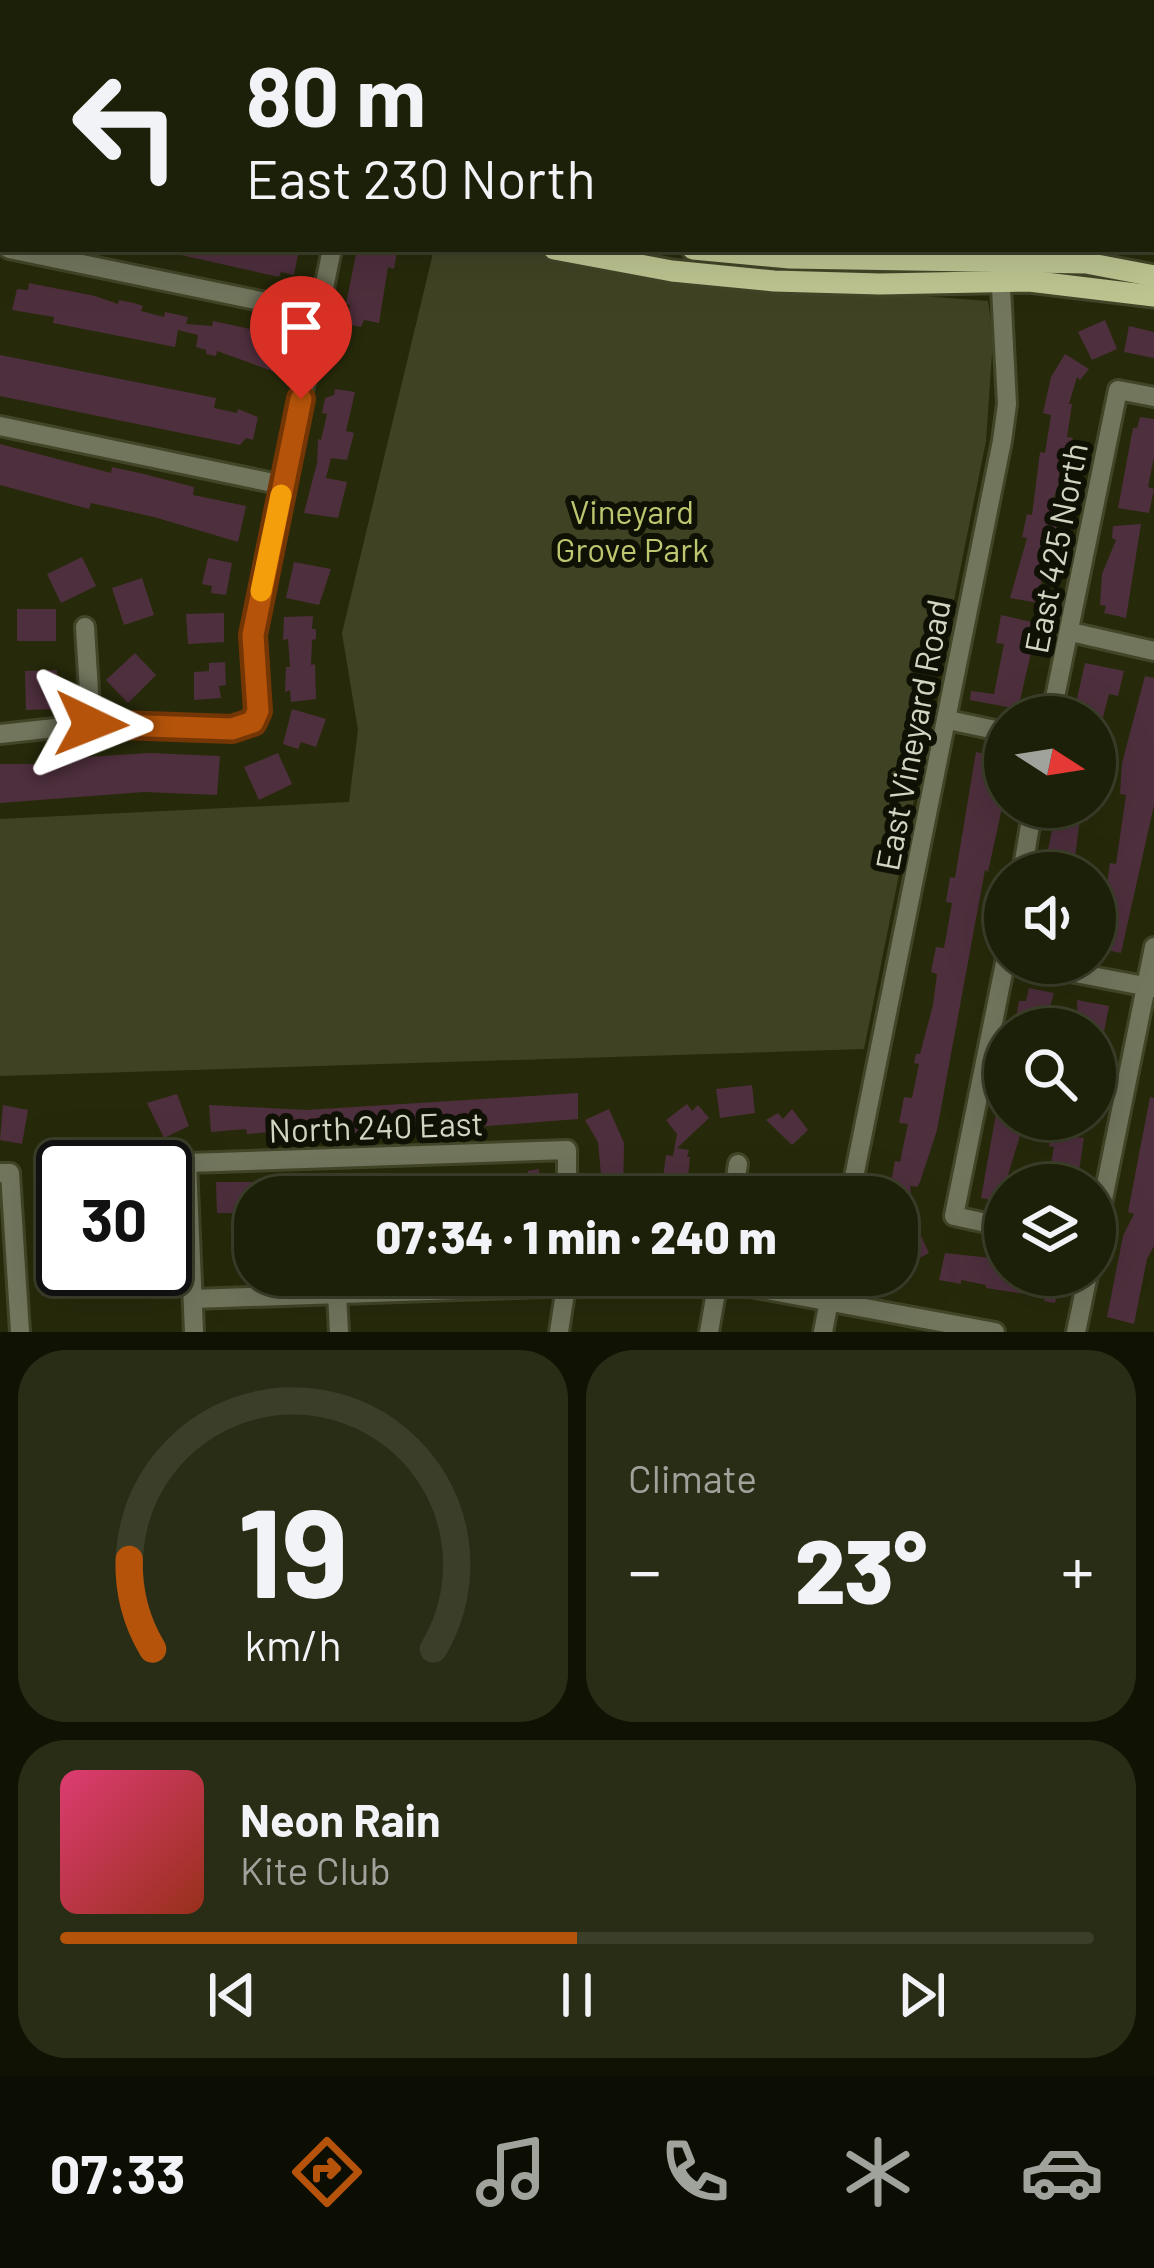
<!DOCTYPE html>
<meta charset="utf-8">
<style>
body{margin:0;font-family:Barlow,sans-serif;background:#2a2d16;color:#f1f3f6;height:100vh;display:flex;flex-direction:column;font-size:45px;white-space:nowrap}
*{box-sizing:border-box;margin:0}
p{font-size:39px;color:#a0a39c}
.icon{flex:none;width:66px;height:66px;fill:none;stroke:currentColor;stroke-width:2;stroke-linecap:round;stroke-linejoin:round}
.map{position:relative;height:1332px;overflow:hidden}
.panel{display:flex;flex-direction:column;gap:18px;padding:18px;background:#101204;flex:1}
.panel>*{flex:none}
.guide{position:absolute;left:0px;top:0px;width:1155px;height:252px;box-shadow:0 12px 48px #0002,0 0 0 3px #3b3e29;background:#1d2008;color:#f1f3f6;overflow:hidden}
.needle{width:78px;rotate:102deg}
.fabs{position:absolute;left:984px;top:696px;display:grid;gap:24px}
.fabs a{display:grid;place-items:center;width:132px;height:132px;border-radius:50%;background:#1d2008;box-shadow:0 12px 48px #0002,0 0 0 3px #3b3e29;font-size:60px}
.speed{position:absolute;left:36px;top:1140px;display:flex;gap:24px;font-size:60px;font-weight:700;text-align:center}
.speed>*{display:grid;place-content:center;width:156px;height:156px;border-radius:50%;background:#1d2008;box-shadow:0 12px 48px #0002,0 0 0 3px #3b3e29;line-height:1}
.speed .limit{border:6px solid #111;border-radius:18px;background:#fff;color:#111}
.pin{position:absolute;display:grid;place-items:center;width:102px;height:102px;color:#fff;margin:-123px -51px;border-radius:50% 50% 50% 0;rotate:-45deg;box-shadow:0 0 12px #0007}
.pin .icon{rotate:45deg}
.me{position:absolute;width:132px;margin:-66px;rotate:92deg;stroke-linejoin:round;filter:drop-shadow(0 0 9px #0008)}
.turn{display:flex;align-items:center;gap:42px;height:252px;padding:0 48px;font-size:54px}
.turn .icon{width:156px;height:156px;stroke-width:2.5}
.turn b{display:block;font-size:84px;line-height:102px}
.big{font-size:90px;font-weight:800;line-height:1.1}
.panel .card{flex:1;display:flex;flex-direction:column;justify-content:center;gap:18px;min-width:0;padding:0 42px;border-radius:48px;background:#2a2d16}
.panel .dial{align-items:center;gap:0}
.dial svg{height:312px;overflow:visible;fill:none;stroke:#3b3e29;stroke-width:7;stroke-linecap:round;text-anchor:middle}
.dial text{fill:#f1f3f6;stroke:none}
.song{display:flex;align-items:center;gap:36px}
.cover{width:144px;height:144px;border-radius:18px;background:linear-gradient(135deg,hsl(340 70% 55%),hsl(10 70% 35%))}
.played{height:12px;border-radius:6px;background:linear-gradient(90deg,#b45309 50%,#3b3e29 50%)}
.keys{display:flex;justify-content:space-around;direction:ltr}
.heat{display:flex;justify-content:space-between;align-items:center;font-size:66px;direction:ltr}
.panel .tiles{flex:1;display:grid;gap:18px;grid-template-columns:1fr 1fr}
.card:last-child{grid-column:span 2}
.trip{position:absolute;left:234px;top:1176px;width:684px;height:120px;border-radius:48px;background:#1d2008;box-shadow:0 12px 48px #0002,0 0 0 3px #3b3e29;font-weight:800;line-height:120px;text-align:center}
.dock{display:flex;height:192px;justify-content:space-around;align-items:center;background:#0c0d03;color:#a0a39c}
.dock .icon{width:84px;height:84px}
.dock .current{color:#b45309}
.dock b{font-size:54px;color:#f1f3f6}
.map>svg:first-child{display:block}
.green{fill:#404323}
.building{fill:#4e2f3d}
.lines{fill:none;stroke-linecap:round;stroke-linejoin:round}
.minor-casing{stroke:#434528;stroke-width:24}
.major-casing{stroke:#434528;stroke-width:27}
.minor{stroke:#72765d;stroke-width:18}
.major{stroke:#bec591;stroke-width:21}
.route-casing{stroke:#753606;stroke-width:30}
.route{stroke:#b45309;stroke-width:21}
.slow{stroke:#f59e0b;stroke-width:21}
.labels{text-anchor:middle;stroke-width:12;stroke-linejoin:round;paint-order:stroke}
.park-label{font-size:33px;fill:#bec76f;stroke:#101105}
.street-label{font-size:33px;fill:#d3d5c3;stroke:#101105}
</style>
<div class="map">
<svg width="1154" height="1332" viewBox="0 0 1154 1332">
<rect width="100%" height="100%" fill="#272a0a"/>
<polygon class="green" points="434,249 519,249 668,277 988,301 993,339 986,441 864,1049 0,1076 0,819 349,802 358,730 342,633"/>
<g class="building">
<polygon points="173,249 299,249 294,275 281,272 279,277 172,253"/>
<polygon points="357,249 397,252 394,269 388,267 379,323 364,320 361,327 347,324 350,305 346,304"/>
<polygon points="29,283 95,296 118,304 119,300 134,303 143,306 141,311 164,317 165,312 188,317 186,324 212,326 213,321 282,336 275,372 217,351 216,356 206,354 206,350 196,347 198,335 178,330 175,347 53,323 54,317 12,310 17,289 28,290"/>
<polygon points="1105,320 1117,349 1092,360 1078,332"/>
<polygon points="1129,326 1154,332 1154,358 1124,352"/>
<polygon points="1065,354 1089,369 1080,380 1077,377 1069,404 1072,404 1067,437 1073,438 1054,498 1062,500 1047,574 1043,573 1038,603 1010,598 1027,538 1022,537 1027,514 1032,515 1040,452 1045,453 1051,415 1043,413 1051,377"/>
<polygon points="0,355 216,398 214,408 237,413 238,409 258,417 253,440 246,438 240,445 0,396"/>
<polygon points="335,389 355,392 346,431 354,433 347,460 331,458 326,478 347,482 338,518 304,513 317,463 318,439 321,440 327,414 322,413 325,398 334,395"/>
<polygon points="1140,417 1154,419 1154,457 1148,487 1154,489 1149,513 1118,508 1133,428 1137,428"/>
<polygon points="0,444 111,473 112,467 144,474 194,487 193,495 246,506 238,542 154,517 91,503 89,509 0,485"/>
<polygon points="1141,524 1126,618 1104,613 1106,606 1100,605 1102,574 1116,540 1112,538 1113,526"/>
<polygon points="82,557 96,586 61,603 47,574"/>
<polygon points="208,558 232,563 226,595 211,593 212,586 202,584"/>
<polygon points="294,562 331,569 319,605 286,598"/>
<polygon points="142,578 154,615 124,625 112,588"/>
<rect x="17" y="609" width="39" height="32"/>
<polygon points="220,613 224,613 224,642 188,644 186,614"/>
<polygon points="1001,615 1032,622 1030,635 1035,636 1018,709 970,700 971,691 994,694 1004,644 996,643"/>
<polygon points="313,616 312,629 316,629 316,639 312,640 311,665 315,664 316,699 291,702 290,690 285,692 286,667 290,667 288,639 283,640 284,617"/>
<polygon points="135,653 156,675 128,703 106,680"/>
<polygon points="225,662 226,685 219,686 221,698 194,700 194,672 209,671 209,663"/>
<polygon points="1085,663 1124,671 1118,696 1109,694 1103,717 1076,717 1074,712"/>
<polygon points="57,670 58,709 26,710 25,671"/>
<polygon points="1145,676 1154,678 1154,805 1121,953 1095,948 1095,889 1106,892 1110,863 1116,864 1126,795 1120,794 1122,763"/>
<polygon points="292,709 326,719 316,747 301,742 298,749 283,744"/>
<polygon points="976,752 1005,758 1005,794 988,872 985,870 937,1130 920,1182 917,1187 910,1186 916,1225 929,1253 900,1268 897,1183 891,1182 895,1161 900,1162 908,1124 899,1123 904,1097 912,1098 919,1064 914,1063 916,1054 920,1054 933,1005 937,974 931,972 936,947 944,948 952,903 946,902 950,877 955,878"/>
<polygon points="149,753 220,756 217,795 144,792 0,803 0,764 40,764 40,760"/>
<polygon points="278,753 292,784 259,800 244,767"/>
<polygon points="1057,807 1089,809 1088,821 1080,819 1073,873 1049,873 1050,865 1045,863"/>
<polygon points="1029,988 1054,993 1044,1029 1014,1029 1019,1001 1026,1001"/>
<polygon points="1077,1000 1109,1006 1104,1032 1078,1027"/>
<polygon points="752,1085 755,1113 720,1118 716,1089"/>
<polygon points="578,1093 578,1119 424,1131 424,1128 388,1129 317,1136 317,1132 282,1136 282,1131 247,1134 246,1129 211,1132 209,1105 306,1110"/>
<polygon points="177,1094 189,1126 164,1138 147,1103"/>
<polygon points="999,1097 1005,1097 1005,1119 1025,1119 1005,1185 1005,1202 981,1198"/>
<polygon points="1150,1097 1154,1098 1154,1246 1147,1259 1134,1324 1107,1317 1123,1236 1134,1214 1128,1212"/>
<polygon points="687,1104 692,1111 698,1105 709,1118 677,1148 689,1150 687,1157 690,1157 686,1197 671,1197 673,1179 663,1178 666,1155 673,1156 677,1134 666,1120"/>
<polygon points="3,1105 28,1110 22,1144 0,1140"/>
<polygon points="609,1109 624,1143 623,1197 603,1197 598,1142 585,1120"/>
<polygon points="792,1109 808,1130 792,1145 766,1120 778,1113 783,1119"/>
<polygon points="1054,1119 1078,1125 1076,1137 1084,1138 1077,1185 1047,1185 1054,1147 1049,1146"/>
<polygon points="68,1142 77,1167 63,1167 63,1269 74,1269 76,1293 41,1296 38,1229 41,1229 41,1187 48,1187 36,1153"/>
<polygon points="539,1169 541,1197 246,1197 246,1213 217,1213 216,1182 344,1182 344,1185 366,1184 365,1179 527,1175 528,1171"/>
<polygon points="945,1253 1001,1259 999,1266 1005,1267 1005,1275 1061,1275 1055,1303 1044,1301 1045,1297 986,1288 986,1285 961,1280 961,1284 939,1280"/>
</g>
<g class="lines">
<defs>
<g id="minor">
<polyline points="117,3 118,0"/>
<polyline points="884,3 884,0"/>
<polyline points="1003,3 1004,0"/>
<polyline points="9,249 319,313"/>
<polyline points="0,426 283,485"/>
<polyline points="85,627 91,724"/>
<polyline points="1071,632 1154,651"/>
<polyline points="1051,717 1118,390 1154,397"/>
<polyline points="948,720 1005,732"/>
<polyline points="0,734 91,724 232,729 253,722 258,711 253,635 332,249"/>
<polyline points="1022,873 1033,807"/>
<polyline points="1023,963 1154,988"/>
<polyline points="0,1173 10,1173 20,1332"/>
<polyline points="733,1197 738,1164"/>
<polyline points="850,1197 1002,441 1007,404 999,249"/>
<polyline points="1005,1227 954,1216 1005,963"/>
<polyline points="1095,1239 1154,947"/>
<polyline points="337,1294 339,1332"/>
<polyline points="193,1299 718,1281 995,1332"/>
<polyline points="194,1332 187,1163 567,1150 567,1197"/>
<polyline points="559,1332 567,1280"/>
<polyline points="709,1332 719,1275"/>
<polyline points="823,1332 834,1275"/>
<polyline points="1076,1332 1088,1275"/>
</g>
<g id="major">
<polyline points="0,114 3,115"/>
<polyline points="0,139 3,139"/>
<polyline points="554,249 672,271 774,281 880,284 1029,281 1154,296"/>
<polyline points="693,249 790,258 1086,263 1154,276"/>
</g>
</defs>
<use href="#minor" class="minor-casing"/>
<use href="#major" class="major-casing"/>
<use href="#minor" class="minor"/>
<use href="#major" class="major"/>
</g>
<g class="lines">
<defs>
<polyline id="route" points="91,724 232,729 253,722 258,711 253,635 301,399"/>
</defs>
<use href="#route" class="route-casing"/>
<use href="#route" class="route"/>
<polyline class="slow" points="261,591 281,495"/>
</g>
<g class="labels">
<g class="park-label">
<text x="632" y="524">Vineyard<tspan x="632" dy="38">Grove Park</tspan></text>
</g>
<g class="street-label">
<text transform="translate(1056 548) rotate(-79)" y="12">East 425 North</text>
<text transform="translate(913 735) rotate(-79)" y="12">East Vineyard Road</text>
<text transform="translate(376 1127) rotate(-2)" y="12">North 240 East</text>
</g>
</g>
</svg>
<div class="fabs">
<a><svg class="needle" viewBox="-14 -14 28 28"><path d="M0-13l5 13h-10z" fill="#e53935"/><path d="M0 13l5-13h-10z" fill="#a0a39c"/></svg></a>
<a><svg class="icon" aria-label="sound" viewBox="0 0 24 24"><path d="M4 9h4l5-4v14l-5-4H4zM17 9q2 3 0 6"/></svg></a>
<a><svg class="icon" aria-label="search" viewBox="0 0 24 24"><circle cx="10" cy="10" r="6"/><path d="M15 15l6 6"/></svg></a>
<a><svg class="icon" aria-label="layers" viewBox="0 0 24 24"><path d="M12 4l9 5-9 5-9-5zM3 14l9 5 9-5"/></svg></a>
</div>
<div class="speed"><div class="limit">30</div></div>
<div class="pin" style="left:301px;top:399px;background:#d93025"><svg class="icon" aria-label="arrive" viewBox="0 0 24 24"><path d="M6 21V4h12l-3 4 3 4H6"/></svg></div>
<svg class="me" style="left:91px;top:724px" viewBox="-20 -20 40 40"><path d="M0-17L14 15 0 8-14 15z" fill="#b45309" stroke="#fff" stroke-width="4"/></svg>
<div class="trip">07:34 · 1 min · 240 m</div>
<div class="guide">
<div class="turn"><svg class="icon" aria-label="left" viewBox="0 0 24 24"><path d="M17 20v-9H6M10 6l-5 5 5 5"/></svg><div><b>80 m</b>East 230 North</div></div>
</div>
</div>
<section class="panel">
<div class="tiles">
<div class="card dial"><svg viewBox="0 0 100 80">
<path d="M14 69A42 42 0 1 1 86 69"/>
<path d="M14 69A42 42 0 0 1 8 46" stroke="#b45309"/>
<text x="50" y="56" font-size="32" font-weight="700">19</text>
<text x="50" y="72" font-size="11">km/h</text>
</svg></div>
<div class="card"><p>Climate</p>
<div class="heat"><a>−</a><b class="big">23°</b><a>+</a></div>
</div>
<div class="card">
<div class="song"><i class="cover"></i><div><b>Neon Rain</b><p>Kite Club</p></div></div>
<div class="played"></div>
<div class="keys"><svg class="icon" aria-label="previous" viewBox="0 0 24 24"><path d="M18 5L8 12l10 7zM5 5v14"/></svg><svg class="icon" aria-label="pause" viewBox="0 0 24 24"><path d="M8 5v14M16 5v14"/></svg><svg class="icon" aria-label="next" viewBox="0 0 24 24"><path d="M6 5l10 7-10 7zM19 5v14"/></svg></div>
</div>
</div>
</section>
<nav class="dock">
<b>07:33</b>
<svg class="icon current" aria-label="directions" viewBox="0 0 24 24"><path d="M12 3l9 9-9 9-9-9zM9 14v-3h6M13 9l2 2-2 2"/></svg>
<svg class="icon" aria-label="music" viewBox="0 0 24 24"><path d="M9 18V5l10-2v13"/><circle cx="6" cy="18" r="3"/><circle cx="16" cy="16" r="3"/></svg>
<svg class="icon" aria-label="phone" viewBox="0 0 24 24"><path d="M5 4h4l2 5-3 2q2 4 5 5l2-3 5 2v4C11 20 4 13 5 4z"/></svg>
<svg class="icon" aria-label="climate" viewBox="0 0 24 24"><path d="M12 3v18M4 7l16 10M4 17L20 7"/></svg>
<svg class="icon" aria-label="car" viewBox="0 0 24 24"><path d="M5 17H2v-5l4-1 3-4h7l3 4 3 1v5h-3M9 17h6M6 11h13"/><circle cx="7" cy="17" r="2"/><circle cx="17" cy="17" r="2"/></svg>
</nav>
